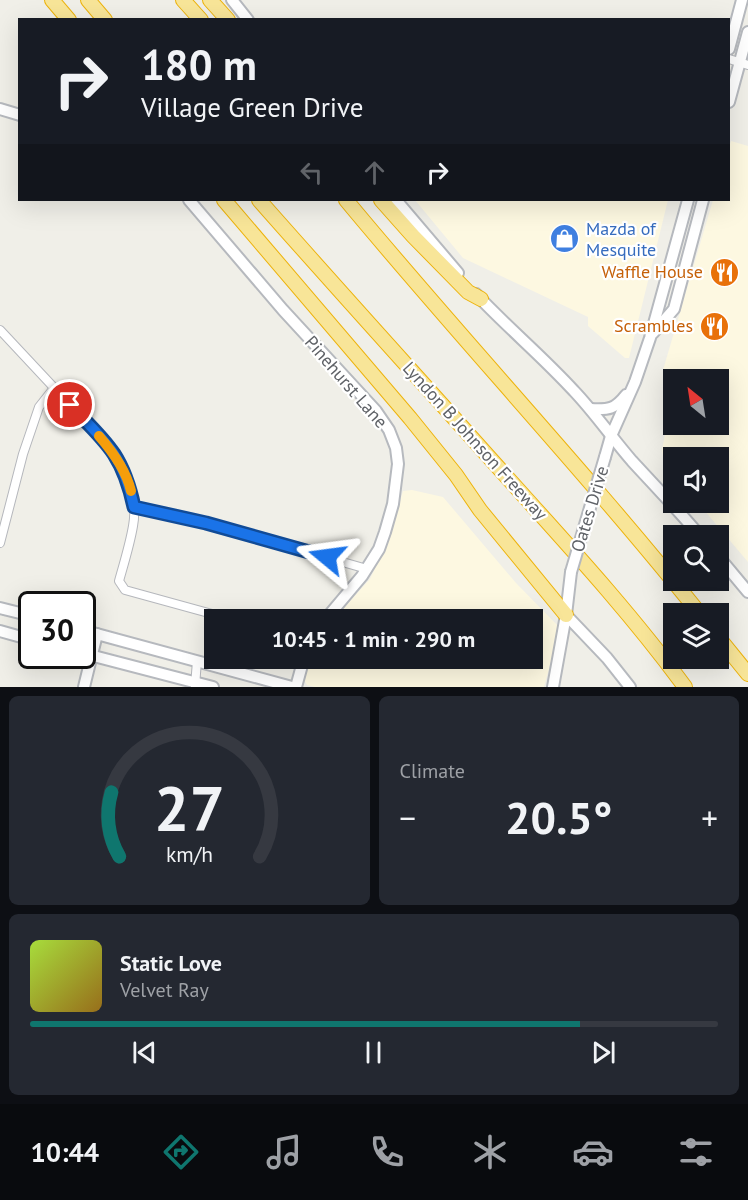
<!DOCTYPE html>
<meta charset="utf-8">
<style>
body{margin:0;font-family:"PT Sans",sans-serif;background:#242831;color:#f1f3f6;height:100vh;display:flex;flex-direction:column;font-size:22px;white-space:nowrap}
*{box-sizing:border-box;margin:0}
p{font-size:20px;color:#9ea1a6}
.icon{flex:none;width:33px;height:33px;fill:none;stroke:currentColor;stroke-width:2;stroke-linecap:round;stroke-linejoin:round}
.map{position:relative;height:687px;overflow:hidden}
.details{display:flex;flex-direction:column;gap:9px;padding:9px;background:#0d0f14;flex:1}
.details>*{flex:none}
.banner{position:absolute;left:18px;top:18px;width:712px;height:183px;border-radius:0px;box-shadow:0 6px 24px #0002;background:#171b24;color:#f1f3f6;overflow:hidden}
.needle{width:39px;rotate:330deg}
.tools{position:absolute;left:663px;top:369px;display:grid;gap:12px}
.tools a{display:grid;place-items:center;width:66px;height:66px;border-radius:0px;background:#171b24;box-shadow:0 6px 24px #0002;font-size:30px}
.speed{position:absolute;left:18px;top:591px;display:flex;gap:12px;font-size:30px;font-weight:700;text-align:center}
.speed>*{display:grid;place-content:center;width:78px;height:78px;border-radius:50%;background:#171b24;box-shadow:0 6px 24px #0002;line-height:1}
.speed .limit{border:3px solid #111;border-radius:9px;background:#fff;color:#111}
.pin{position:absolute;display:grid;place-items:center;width:51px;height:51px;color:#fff;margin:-26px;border:3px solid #fff;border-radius:50%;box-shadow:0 2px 6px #0007}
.me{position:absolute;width:66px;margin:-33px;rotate:286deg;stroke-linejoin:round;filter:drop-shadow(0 0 4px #0008)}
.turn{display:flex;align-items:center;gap:21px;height:126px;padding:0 24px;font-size:27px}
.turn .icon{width:78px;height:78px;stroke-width:2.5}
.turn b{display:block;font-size:42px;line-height:51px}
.lanes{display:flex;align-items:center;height:57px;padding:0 24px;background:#0003;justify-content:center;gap:30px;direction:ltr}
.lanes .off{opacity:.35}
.big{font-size:45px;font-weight:700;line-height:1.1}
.details .tile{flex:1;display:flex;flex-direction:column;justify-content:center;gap:9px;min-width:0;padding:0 21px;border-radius:9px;background:#242831}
.details .dial{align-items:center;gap:0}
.dial svg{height:156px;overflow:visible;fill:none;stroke:#363941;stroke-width:7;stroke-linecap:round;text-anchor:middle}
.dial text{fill:#f1f3f6;stroke:none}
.song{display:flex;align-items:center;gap:18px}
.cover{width:72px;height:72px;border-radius:9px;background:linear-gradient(135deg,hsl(80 70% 55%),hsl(40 70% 35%))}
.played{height:6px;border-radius:3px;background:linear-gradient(90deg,#0f766e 80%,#363941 80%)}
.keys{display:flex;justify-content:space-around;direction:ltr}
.heat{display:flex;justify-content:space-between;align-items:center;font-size:33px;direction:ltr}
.details .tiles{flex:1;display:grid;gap:9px;grid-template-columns:1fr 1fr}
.tile:last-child{grid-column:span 2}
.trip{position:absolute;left:204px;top:609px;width:339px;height:60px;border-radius:0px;background:#171b24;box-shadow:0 6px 24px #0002;font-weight:700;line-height:60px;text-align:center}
.tabs{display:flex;height:96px;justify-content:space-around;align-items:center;background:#090b0e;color:#9ea1a6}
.tabs .icon{width:42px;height:42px}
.tabs .selected{color:#0f766e}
.tabs b{font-size:27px;color:#f1f3f6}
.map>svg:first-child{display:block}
.commercial{fill:#fdf8e1;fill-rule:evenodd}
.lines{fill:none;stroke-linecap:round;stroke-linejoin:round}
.street-casing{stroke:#b5b7bc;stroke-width:10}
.secondary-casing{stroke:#b6b9be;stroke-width:14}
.highway-casing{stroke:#edb30c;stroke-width:16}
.street{stroke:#fff;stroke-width:8}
.secondary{stroke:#fff;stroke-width:10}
.highway{stroke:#f8e598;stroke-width:14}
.secondary-bridge-casing{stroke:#b6b9be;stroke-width:14;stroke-linecap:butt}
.secondary-bridge{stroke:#fff;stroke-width:10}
.route-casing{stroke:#114b97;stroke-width:15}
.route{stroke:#1a73e8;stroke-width:10}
.slow{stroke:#f59e0b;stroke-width:10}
.labels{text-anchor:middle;stroke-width:4.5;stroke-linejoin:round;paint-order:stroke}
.shop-label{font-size:18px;fill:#366cbe;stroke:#fff;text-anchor:start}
.food-label{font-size:18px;fill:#c56008;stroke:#fff;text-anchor:end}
.street-label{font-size:18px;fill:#5f6267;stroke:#fff}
</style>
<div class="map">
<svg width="748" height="687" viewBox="0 0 748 687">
<rect width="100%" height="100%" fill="#f0efe8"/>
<g class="commercial">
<path d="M731 141 748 146V562L698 503 718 502V458H674L673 474 664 462 662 450 670 408 663 370 713 200H729V147ZM674 380H718V424H674Z"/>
<polygon points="415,200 668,200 629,358 625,358 588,326 588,317 463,258"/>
<polygon points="412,490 443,497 516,583 560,628 544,687 315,687 307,685 303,678 310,659 532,658 532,620 334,619 370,579 390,537 403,491"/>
</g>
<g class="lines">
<defs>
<g id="street">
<polyline points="729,59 748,65"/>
<path d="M0 330 102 439C122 462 139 494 133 526 130 544 124 563 119 581L125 590 234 620"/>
<polyline points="134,507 206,523 367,569"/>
<polyline points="0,543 23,454 39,407 54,388"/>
<polyline points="195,686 197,661"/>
</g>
<g id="secondary">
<polyline points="232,0 248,20"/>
<polyline points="729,49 742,0"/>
<polyline points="729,102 748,32"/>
<polyline points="0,109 20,115"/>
<polyline points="189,200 283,310 376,411 389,430 396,448 398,464 393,504 385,532 379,549 362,576 325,620"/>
<polyline points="396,200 458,273"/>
<path d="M476 294C508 328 543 357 574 391 595 413 612 438 632 461 655 486 678 510 700 536"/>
<polyline points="653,333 674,309 703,200"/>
<path d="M591 409C609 410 615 409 626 395"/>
<polyline points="605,457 611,436 635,382 650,338 688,200"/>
<polyline points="718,556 748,592"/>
<polyline points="0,608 32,616"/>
<polyline points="566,615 607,658 630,687"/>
<polyline points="82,630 292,687"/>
<polyline points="0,631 32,640"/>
<polyline points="82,653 213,687"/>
<polyline points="84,687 97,634"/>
<polyline points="296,687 304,658"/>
<polyline points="553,687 566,615 571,572"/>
</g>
<g id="highway">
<polyline points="52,0 69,20"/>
<polyline points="88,0 105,20"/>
<polyline points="183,0 201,20"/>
<polyline points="210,0 228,20"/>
<polyline points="224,200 410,418 456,475 480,510 566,615"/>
<path d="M259 200C340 292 423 383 505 475 567 544 630 612 685 687"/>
<path d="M346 200C462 340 586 472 700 614"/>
<polyline points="381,200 413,236 468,292 481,299"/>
<polyline points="718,637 748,674"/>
</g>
</defs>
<use href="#street" class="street-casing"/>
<use href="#secondary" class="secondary-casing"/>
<use href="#highway" class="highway-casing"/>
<use href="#street" class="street"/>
<use href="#secondary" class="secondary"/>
<use href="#highway" class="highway"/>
<defs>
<polyline id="secondary-bridge" points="571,572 605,457"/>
</defs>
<use href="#secondary-bridge" class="secondary-bridge-casing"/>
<use href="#secondary-bridge" class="secondary-bridge"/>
</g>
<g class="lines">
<defs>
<path id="route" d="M70 405C85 421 102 436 114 454 125 471 130 488 134 507L206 523 327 557"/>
</defs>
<use href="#route" class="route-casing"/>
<use href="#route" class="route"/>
<path class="slow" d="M99 436C113 452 126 470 131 491"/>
</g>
<defs>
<symbol id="shop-disc" viewBox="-11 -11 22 22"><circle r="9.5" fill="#3f7fe0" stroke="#fff"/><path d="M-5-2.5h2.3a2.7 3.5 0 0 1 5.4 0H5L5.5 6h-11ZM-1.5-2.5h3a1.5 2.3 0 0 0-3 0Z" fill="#fff"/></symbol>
<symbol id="restaurant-disc" viewBox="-11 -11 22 22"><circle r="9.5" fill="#e8710a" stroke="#fff"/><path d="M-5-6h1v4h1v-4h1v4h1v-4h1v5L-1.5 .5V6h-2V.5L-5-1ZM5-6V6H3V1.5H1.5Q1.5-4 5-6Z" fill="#fff"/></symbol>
</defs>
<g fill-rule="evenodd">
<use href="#shop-disc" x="548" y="222" width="33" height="33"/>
<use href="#restaurant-disc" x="708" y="256" width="33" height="33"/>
<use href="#restaurant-disc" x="698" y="310" width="33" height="33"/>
</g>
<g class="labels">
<g class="shop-label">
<text x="586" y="235">Mazda of<tspan x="586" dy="21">Mesquite</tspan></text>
</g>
<g class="food-label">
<text x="703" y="278">Waffle House</text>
<text x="693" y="332">Scrambles</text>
</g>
<g class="street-label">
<text transform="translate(346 382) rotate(49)" y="6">Pinehurst Lane</text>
<text transform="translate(475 441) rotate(48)" y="6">Lyndon B Johnson Freeway</text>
<text transform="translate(590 509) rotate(-73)" y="6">Oates Drive</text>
</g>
</g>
</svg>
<div class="tools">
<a><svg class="needle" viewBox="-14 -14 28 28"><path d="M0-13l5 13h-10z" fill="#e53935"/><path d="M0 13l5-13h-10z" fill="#9ea1a6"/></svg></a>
<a><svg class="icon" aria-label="sound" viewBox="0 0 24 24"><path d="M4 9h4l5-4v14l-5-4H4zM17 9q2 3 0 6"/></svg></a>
<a><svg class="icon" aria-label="search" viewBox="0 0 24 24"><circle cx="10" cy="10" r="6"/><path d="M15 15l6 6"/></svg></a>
<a><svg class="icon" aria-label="layers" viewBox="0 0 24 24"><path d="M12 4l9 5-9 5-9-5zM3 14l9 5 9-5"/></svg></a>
</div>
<div class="speed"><div class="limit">30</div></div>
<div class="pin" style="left:70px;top:405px;background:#d93025"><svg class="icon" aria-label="arrive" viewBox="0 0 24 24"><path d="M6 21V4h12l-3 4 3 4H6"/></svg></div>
<svg class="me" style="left:327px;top:557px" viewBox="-20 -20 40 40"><path d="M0-17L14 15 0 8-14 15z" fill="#1a73e8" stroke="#fff" stroke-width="4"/></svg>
<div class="trip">10:45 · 1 min · 290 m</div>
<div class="banner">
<div class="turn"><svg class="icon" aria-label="right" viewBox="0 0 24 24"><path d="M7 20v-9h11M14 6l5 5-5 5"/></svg><div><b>180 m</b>Village Green Drive</div></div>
<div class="lanes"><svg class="icon off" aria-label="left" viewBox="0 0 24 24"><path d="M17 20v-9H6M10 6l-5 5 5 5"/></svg><svg class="icon off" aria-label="ahead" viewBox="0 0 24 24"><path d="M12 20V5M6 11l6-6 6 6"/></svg><svg class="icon" aria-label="right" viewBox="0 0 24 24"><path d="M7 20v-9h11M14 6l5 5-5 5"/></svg></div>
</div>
</div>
<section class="details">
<div class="tiles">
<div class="tile dial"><svg viewBox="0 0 100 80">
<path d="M14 69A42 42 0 1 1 86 69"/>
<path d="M14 69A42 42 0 0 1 10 36" stroke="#0f766e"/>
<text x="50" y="56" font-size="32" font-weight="700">27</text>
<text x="50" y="72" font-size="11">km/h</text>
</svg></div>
<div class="tile"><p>Climate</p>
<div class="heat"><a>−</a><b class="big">20.5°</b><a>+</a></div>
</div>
<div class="tile">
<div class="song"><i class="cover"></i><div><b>Static Love</b><p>Velvet Ray</p></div></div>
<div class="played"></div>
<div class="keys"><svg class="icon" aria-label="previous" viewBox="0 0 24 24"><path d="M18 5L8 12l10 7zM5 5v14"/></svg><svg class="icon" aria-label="pause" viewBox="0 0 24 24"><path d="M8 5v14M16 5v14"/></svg><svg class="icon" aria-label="next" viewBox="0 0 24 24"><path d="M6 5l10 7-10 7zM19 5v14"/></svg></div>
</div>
</div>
</section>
<nav class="tabs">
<b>10:44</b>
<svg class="icon selected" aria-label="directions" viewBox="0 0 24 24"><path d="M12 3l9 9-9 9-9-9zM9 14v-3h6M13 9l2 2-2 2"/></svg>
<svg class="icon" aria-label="music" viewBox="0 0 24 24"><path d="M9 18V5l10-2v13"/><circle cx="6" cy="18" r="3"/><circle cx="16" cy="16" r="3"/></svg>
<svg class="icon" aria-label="phone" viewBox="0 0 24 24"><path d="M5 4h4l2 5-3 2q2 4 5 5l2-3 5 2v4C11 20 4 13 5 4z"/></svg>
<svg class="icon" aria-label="climate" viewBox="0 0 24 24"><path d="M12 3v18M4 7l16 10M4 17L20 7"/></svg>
<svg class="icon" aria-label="car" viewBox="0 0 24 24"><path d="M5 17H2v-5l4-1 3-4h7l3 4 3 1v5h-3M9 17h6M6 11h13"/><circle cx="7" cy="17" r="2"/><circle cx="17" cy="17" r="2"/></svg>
<svg class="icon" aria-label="filters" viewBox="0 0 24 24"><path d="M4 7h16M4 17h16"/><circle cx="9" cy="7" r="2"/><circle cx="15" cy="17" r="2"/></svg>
</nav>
